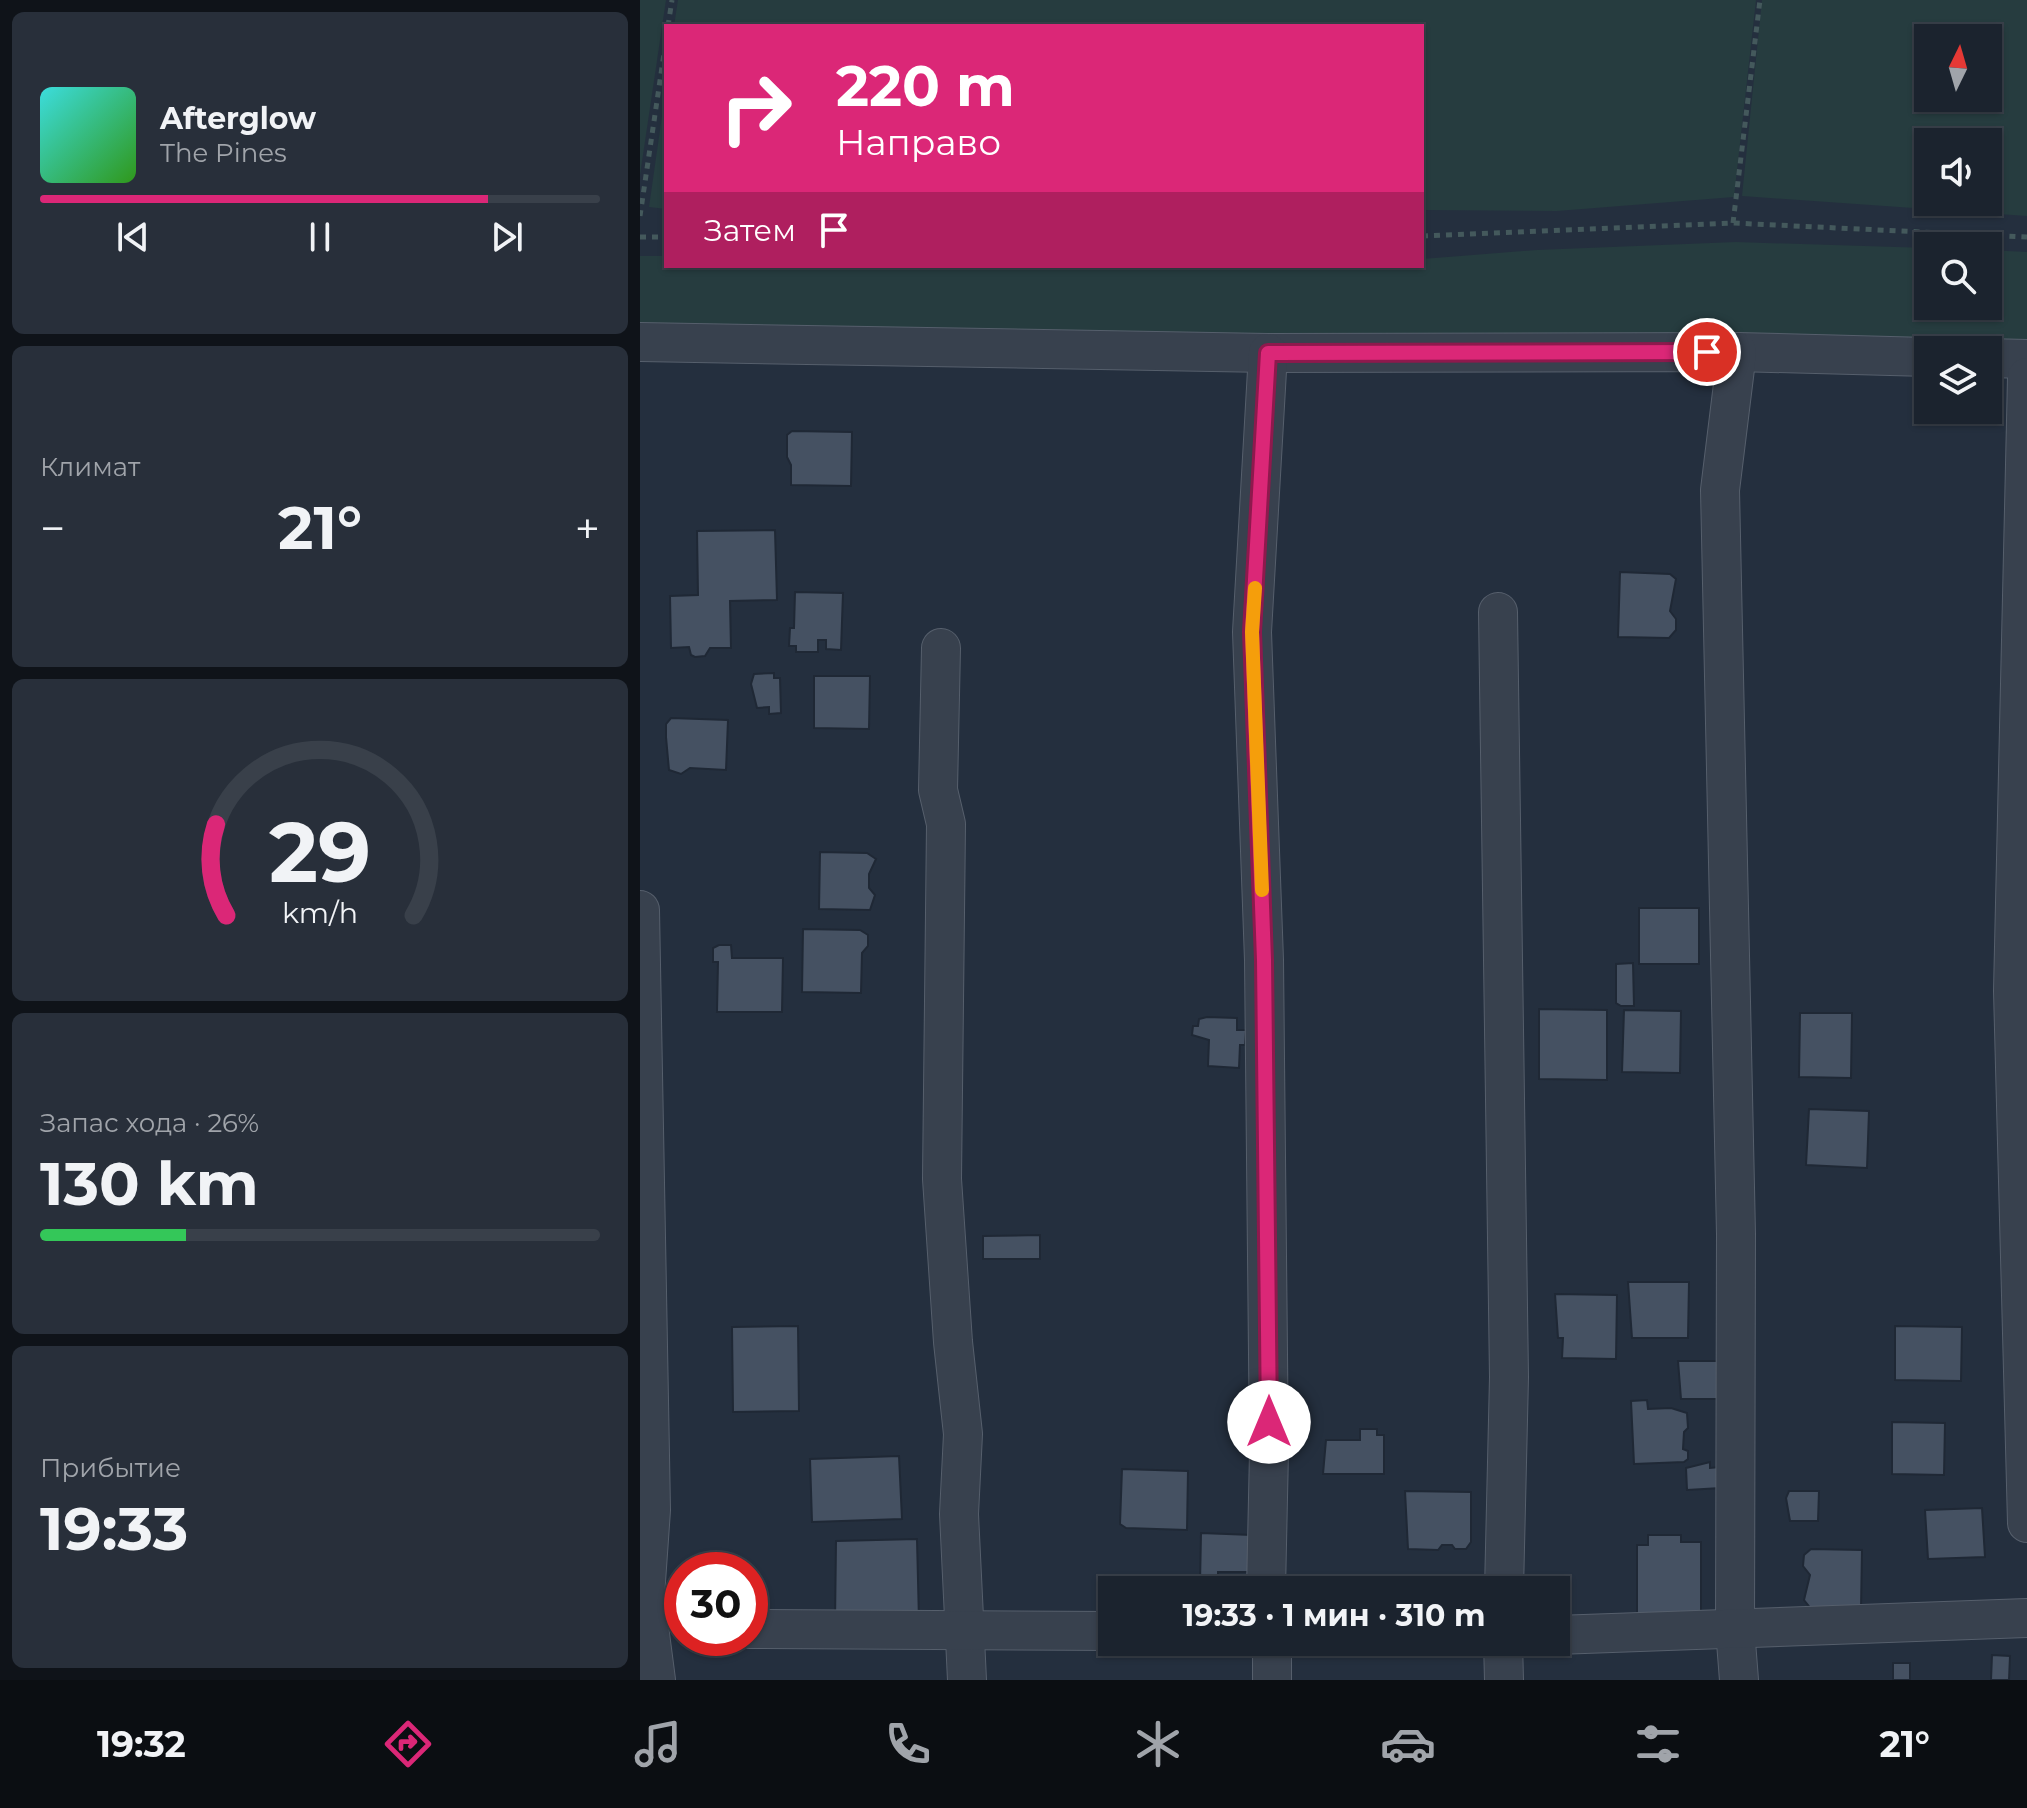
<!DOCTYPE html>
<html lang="ru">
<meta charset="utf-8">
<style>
body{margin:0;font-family:Montserrat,sans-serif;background:#282f3a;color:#f1f3f6;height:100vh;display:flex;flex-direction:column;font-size:30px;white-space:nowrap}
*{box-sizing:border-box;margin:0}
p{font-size:26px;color:#a0a4aa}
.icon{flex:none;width:44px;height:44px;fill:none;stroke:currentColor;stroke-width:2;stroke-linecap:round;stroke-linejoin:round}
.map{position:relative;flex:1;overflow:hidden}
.details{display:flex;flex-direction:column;gap:12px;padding:12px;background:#0f1319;width:640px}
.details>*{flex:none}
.guide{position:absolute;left:24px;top:24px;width:760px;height:244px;border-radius:0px;box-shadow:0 2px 6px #0004,0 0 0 2px #39404a;background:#db2777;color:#fff;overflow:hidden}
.needle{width:52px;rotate:5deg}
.controls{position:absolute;left:1274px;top:24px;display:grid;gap:16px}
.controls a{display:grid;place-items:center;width:88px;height:88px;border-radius:0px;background:#1b232e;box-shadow:0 2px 6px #0004,0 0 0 2px #39404a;font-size:40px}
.speed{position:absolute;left:24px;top:1552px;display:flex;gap:16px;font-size:40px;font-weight:700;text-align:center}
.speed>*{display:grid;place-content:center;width:104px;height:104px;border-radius:50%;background:#1b232e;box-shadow:0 2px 6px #0004,0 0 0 2px #39404a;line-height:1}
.speed .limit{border:12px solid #d22;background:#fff;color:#111}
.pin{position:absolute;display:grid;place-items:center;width:68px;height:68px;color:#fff;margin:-34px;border:4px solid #fff;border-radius:50%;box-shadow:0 2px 8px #0007}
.me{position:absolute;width:88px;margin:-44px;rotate:0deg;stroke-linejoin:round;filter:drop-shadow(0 0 6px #0008)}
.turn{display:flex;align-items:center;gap:28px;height:168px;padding:0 40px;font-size:36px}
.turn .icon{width:104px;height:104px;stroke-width:2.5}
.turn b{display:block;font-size:56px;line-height:68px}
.then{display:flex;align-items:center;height:76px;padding:0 40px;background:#0003;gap:16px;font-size:30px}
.big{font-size:60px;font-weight:700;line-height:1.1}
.details .card{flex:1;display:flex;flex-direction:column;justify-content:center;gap:12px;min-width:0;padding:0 28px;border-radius:12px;background:#282f3a}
.details .dial{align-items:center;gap:0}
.dial svg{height:208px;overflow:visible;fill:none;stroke:#39404a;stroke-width:7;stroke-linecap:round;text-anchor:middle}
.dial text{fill:#f1f3f6;stroke:none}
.song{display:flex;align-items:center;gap:24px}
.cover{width:96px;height:96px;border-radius:12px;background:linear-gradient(135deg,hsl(180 70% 55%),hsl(110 70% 35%))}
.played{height:8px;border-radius:4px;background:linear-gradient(90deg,#db2777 80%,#39404a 80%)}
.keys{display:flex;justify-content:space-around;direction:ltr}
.heat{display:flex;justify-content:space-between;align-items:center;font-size:44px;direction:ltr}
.charge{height:12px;border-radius:6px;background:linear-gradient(90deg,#34c759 26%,#39404a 0)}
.trip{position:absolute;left:458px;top:1576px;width:472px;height:80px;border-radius:0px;background:#1b232e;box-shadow:0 2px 6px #0004,0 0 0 2px #39404a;font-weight:700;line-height:80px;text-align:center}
.dock{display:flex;height:128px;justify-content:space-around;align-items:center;background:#0b0e12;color:#a0a4aa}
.dock .icon{width:56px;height:56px}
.dock .active{color:#db2777}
.dock b{font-size:36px;color:#f1f3f6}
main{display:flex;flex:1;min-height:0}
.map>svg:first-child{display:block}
.green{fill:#263c3f;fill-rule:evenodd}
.building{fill:#455162;stroke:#1f2835;stroke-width:2}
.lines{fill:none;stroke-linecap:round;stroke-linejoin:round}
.minor-casing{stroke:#565f6c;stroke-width:40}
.path{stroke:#44595c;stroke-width:5;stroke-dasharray:6 6;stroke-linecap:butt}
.minor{stroke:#38414e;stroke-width:38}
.route-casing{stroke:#8e194d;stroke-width:20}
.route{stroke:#db2777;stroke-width:14}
.slow{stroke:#f59e0b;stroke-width:14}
</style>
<main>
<section class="details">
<div class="card">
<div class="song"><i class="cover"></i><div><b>Afterglow</b><p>The Pines</p></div></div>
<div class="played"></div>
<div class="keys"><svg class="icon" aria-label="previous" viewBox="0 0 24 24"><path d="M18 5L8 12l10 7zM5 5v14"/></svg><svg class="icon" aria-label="pause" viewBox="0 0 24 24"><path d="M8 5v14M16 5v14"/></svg><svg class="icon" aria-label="next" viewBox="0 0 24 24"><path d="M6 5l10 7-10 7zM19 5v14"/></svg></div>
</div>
<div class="card"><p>Климат</p>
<div class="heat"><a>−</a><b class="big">21°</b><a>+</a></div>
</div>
<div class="card dial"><svg viewBox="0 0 100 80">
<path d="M14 69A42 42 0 1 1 86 69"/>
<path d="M14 69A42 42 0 0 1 10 34" stroke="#db2777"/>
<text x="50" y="56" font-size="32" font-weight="700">29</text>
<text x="50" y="72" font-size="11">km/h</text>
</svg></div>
<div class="card"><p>Запас хода · 26%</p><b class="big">130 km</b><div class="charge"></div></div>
<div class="card"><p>Прибытие</p><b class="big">19:33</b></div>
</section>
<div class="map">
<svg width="1387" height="1680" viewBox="0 0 1387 1680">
<rect width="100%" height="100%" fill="#242f3e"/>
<g class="green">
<polygon points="0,0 26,0 0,175"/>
<polygon points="38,0 1116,0 1094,197 917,211 782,210 782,26 34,26"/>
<path d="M1122 0H1387V216L1102 196ZM1288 38H1348V98H1288ZM1288 142H1348V202H1288Z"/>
<polygon points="26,88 26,209 9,207"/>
<polygon points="1096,242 1288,248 1288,306 1348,306 1348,250 1387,252 1387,343 608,342 0,329 0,256 26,256 26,266 782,266 782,259 897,250"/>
</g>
<g class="building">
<polygon points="152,431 212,432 211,486 151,485 151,465 147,457 147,435"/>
<polygon points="135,530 137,600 90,601 91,648 70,648 65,656 55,657 51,655 49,647 31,648 30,596 58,595 57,531"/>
<polygon points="980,572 1030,574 1036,579 1030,611 1036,619 1036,630 1029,638 978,637"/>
<polygon points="155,592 203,593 201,650 186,649 186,640 178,640 178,652 156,652 156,646 149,646 150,628 154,628"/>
<polygon points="134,673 134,678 140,678 141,713 129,714 129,707 117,708 111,684 114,674"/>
<polygon points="174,676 230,676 229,729 174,728"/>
<polygon points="31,718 88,720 86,770 50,768 41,774 29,770 26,737 26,724"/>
<polygon points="180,852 227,853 236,859 229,874 229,888 235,895 230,910 179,909"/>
<rect x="999" y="908" width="60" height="56"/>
<polygon points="163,929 220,930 228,935 228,946 222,953 221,993 162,992"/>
<polygon points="79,945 91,945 92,958 143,958 142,1012 77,1012 78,962 73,962 73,948"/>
<polygon points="993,963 994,1006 981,1006 976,1003 976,964"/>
<polygon points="899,1009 967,1010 967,1080 899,1079"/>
<polygon points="984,1010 1041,1011 1040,1073 982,1072"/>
<polygon points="1160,1013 1212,1013 1211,1078 1159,1077"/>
<polygon points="567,1017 597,1018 597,1030 606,1030 605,1045 600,1045 599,1068 568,1066 569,1040 552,1035 553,1026 558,1026 559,1019"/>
<polygon points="1169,1109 1229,1111 1227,1168 1166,1165"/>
<polygon points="400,1235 400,1259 343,1259 343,1236"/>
<polygon points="988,1282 1049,1282 1048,1338 992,1338"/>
<polygon points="915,1294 977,1295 976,1359 922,1358 923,1338 918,1338"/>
<polygon points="158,1326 159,1411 93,1412 92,1327"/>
<polygon points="1255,1326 1322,1327 1321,1381 1255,1380"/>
<polygon points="1038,1361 1080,1361 1079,1399 1041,1399"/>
<polygon points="1007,1400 1008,1409 1031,1408 1047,1413 1048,1428 1044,1432 1043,1449 1048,1451 1048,1459 1044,1462 994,1464 991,1401"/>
<polygon points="1252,1422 1305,1423 1304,1475 1252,1474"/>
<polygon points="720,1429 737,1429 737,1435 744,1435 744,1474 683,1474 686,1440 720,1440"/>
<polygon points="259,1456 262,1519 172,1522 170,1459"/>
<polygon points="1070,1462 1070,1468 1080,1467 1081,1488 1047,1490 1046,1468"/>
<polygon points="482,1469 548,1471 547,1530 486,1528 480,1524"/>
<polygon points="765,1491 831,1492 831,1542 826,1549 815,1549 812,1545 802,1545 798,1550 768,1549"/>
<polygon points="1149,1491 1179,1491 1178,1521 1150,1521 1146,1498"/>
<polygon points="1342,1508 1345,1557 1288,1559 1285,1510"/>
<polygon points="561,1533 612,1535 611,1572 578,1572 578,1583 560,1583"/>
<polygon points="1008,1535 1041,1535 1041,1542 1061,1542 1061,1621 997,1620 997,1545 1008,1545"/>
<polygon points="277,1539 279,1621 195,1623 196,1541"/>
<polygon points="1171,1549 1222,1550 1221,1610 1172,1610 1164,1600 1170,1575 1163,1566 1164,1555"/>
<polygon points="1352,1655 1370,1656 1369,1680 1351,1680"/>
<rect x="1253" y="1663" width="17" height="17"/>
</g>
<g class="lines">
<defs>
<g id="minor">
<polyline points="0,342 628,353 1097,352 1288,357"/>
<polyline points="1097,352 1080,490 1096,1234 1095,1629 1099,1680"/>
<polyline points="1348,358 1387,359"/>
<polyline points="1387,377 1373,991 1387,1523"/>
<polyline points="858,612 869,1377 864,1590"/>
<polyline points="301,648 298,790 306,824 302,1179 313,1342 323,1434 319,1514 327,1680"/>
<polyline points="0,910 11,1510 5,1596 16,1680"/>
<polyline points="626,1590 629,1452 624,960 612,632 628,353"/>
<polyline points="110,1629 472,1631"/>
<polyline points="916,1635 1387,1618"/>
<polyline points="632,1642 632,1680"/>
<polyline points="863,1642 864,1680"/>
</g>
</defs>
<use href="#minor" class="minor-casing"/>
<g class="path">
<polyline points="28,26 32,0"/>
<polyline points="0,216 26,40"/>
<polyline points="1093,223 1120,0"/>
<polyline points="782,236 1093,223 1387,237"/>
<polyline points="0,237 26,237"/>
</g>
<use href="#minor" class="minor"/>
</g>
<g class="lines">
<defs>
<polyline id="route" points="629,1422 624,960 612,632 628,353 1067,352"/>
</defs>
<use href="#route" class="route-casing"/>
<use href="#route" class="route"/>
<polyline class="slow" points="615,588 612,632 622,890"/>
</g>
</svg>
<div class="controls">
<a><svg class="needle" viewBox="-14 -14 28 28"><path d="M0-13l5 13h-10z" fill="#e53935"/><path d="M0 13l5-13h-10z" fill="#a0a4aa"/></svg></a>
<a><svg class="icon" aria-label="sound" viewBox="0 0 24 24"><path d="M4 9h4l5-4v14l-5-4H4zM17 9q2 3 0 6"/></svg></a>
<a><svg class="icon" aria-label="search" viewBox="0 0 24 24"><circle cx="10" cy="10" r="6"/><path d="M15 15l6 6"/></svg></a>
<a><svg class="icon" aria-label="layers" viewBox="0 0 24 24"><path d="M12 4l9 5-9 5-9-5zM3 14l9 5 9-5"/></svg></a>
</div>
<div class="speed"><div class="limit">30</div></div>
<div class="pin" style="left:1067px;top:352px;background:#d93025"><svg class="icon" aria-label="arrive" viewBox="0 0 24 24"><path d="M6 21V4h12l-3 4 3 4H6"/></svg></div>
<svg class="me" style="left:629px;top:1422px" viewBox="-20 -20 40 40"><circle r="19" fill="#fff"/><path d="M0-13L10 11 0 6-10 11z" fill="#db2777"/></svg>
<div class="trip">19:33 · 1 мин · 310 m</div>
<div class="guide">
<div class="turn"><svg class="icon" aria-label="right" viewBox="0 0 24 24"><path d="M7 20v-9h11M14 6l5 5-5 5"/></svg><div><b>220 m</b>Направо</div></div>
<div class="then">Затем<svg class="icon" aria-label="arrive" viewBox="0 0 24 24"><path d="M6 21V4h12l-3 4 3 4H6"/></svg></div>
</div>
</div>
</main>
<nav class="dock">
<b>19:32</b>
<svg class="icon active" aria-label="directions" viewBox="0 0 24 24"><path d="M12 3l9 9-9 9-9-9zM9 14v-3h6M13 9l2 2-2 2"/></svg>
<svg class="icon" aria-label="music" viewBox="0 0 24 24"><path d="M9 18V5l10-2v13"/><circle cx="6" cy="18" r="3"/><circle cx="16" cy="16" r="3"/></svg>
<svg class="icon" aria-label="phone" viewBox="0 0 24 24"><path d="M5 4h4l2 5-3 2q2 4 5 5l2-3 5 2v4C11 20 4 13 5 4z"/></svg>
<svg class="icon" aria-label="climate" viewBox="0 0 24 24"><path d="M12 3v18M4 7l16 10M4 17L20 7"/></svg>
<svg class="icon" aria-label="car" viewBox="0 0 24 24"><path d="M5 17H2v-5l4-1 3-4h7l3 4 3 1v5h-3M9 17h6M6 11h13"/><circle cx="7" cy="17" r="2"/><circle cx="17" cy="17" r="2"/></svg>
<svg class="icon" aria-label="filters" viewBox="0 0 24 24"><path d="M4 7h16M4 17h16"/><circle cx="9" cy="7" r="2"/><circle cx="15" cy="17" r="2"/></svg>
<b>21°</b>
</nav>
